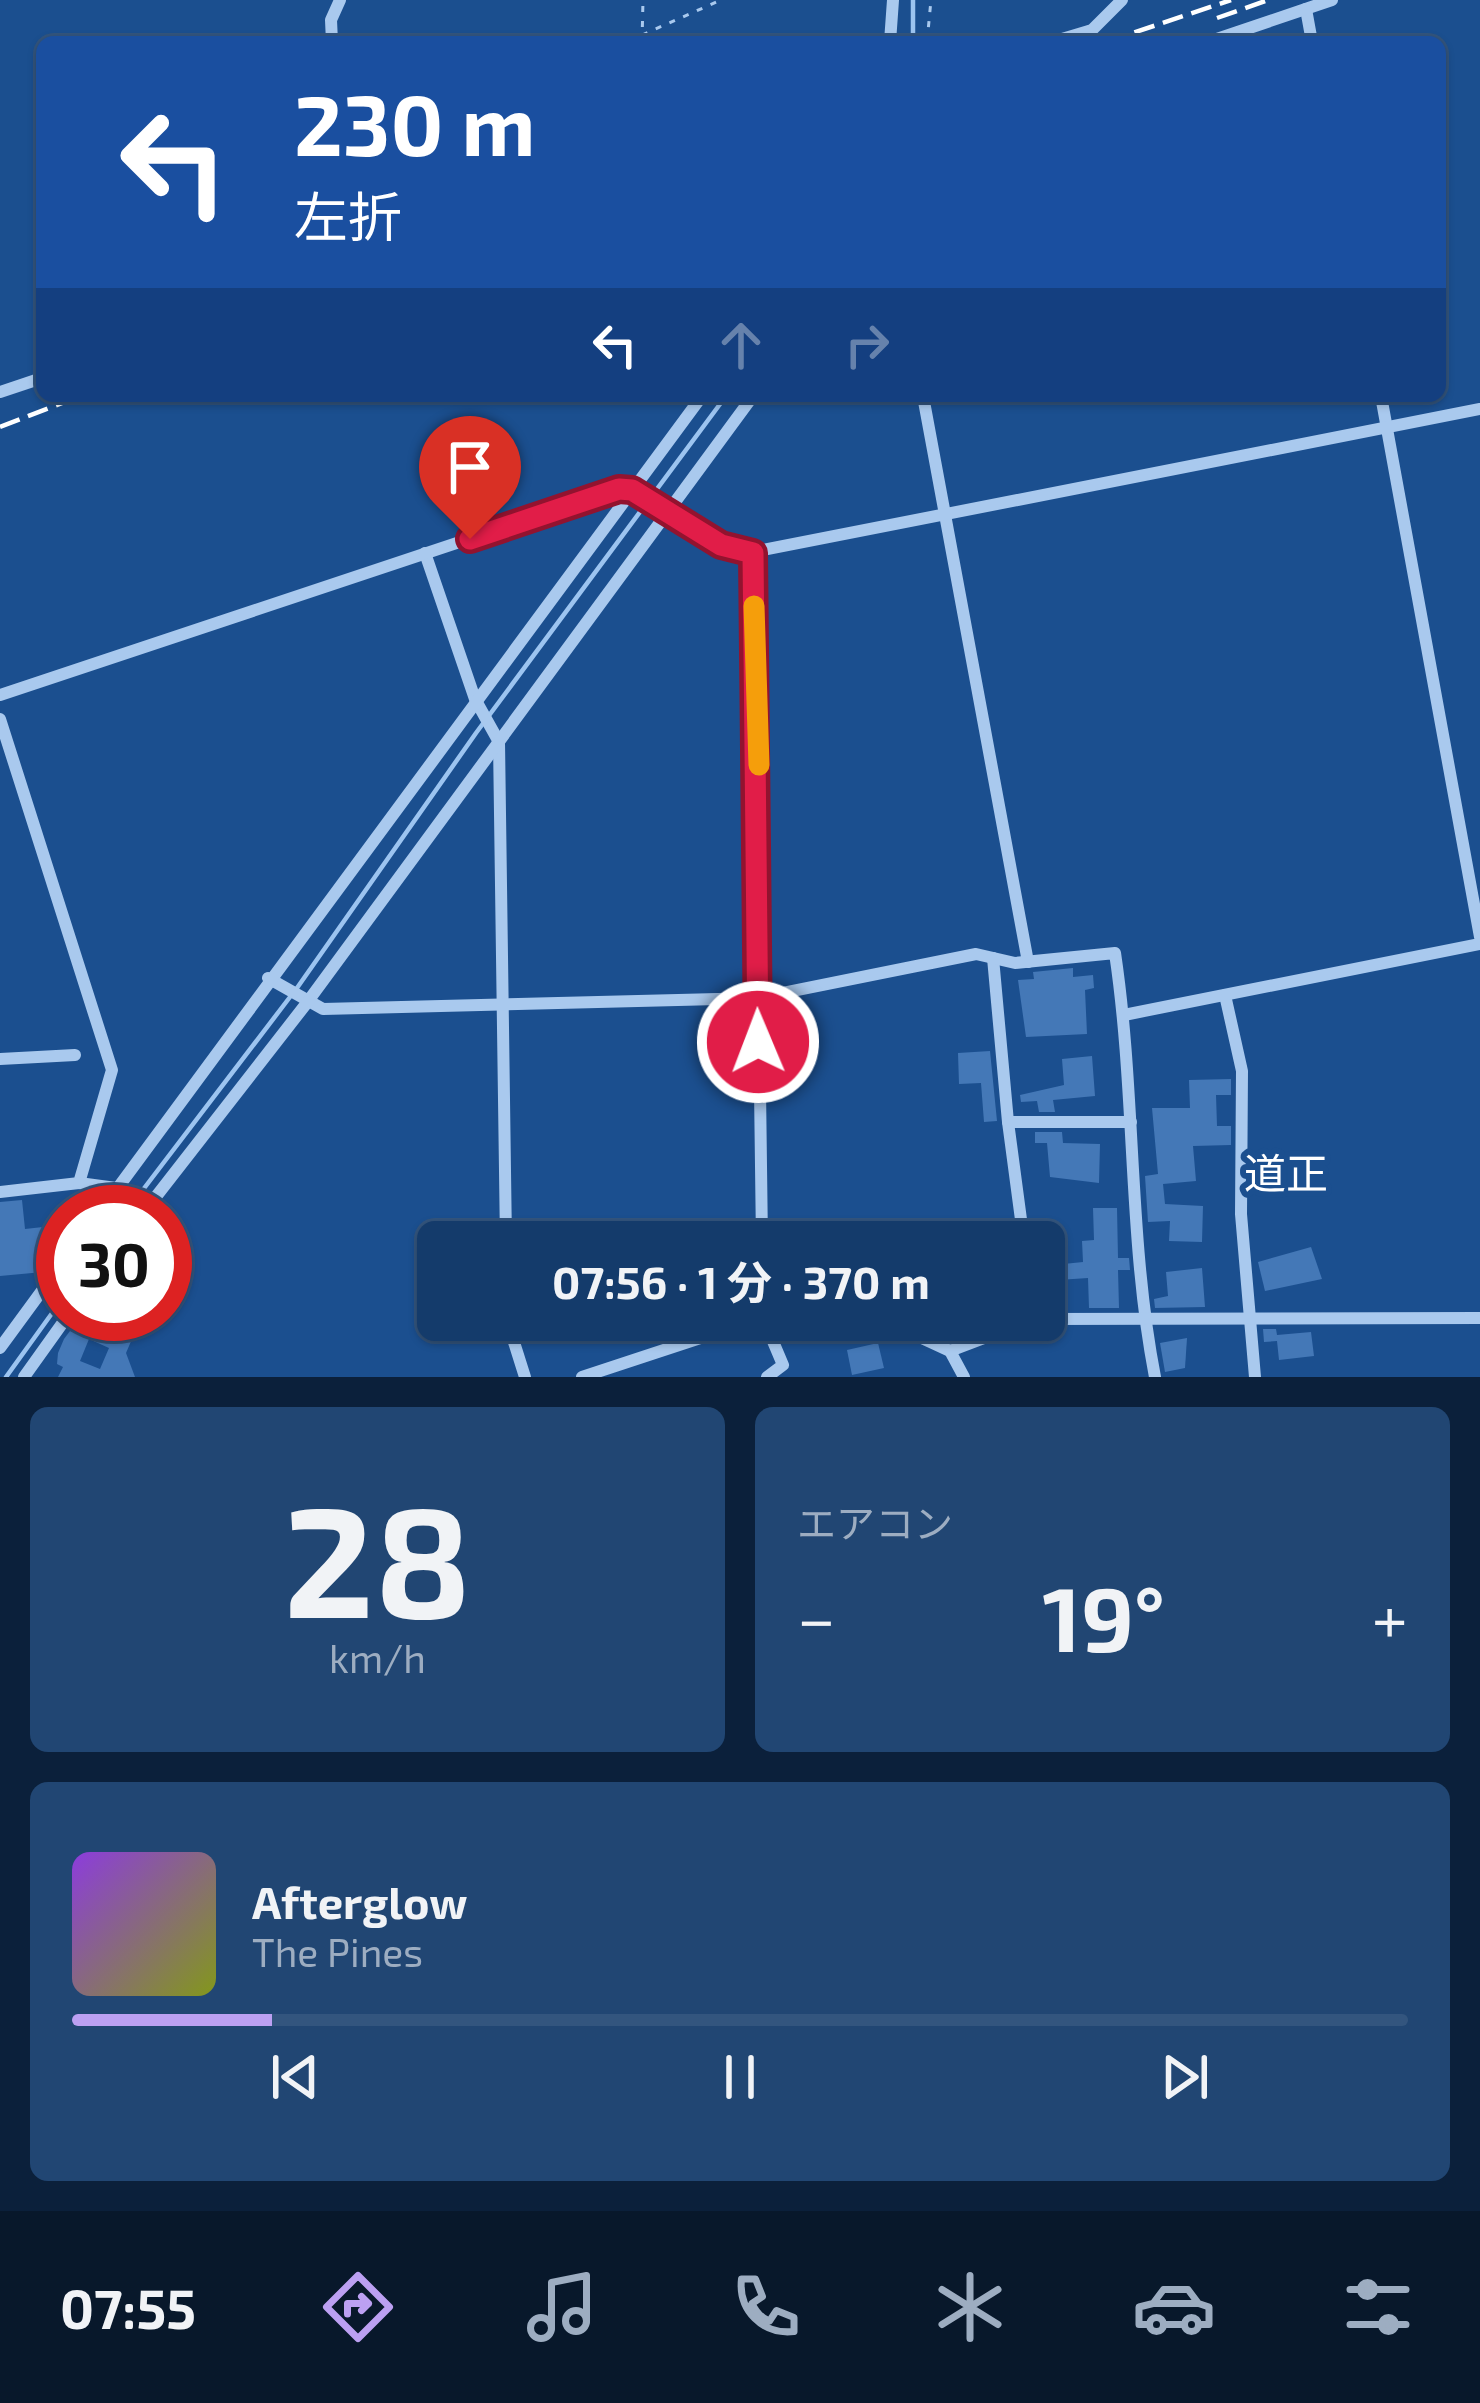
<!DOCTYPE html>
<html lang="ja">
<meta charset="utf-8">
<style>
body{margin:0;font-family:"Exo 2","Noto Sans JP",sans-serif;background:#214673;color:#f1f3f6;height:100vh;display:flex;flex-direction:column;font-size:45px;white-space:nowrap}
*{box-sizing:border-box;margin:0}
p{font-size:39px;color:#9dadc1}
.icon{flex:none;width:66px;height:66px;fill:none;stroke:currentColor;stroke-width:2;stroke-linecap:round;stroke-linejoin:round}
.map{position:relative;height:1377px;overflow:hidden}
.side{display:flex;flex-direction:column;gap:30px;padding:30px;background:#0b203b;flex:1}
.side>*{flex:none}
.banner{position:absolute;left:36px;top:36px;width:1410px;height:366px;border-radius:18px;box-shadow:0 3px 9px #0004,0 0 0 3px #33557e;background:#1a4fa0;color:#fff;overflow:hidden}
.speed{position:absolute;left:36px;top:1185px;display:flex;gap:24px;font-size:60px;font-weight:700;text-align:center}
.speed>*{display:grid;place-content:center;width:156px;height:156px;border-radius:50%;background:#143b6b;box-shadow:0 3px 9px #0004,0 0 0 3px #33557e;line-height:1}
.speed .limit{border:18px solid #d22;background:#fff;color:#111}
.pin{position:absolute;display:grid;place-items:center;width:102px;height:102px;color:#fff;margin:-123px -51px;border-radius:50% 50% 50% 0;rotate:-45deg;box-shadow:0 0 12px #0007}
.pin .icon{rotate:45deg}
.me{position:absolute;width:132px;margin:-66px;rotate:359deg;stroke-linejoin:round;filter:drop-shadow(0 0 9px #0008)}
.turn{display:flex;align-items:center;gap:42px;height:252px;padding:0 60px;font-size:54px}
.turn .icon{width:156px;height:156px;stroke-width:2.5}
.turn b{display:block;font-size:84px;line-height:102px}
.lanes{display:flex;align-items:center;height:114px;padding:0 60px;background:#0003;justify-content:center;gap:60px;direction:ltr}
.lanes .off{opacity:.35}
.big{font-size:90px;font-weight:700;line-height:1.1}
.side .tile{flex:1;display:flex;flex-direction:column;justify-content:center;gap:18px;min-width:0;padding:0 42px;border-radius:18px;background:#214673}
.side .dial{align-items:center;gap:0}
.dial b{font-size:156px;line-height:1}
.song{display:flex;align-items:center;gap:36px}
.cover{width:144px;height:144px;border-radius:18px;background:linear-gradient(135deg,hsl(270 70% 55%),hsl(70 70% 35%))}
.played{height:12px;border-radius:6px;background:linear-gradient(90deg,#bca0f2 15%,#33557e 15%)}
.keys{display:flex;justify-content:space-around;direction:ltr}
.heat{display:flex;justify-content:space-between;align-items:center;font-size:66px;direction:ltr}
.side .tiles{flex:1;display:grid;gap:30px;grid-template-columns:1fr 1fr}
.tile:last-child{grid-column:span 2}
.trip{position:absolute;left:417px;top:1221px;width:648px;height:120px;border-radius:18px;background:#143b6b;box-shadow:0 3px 9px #0004,0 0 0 3px #33557e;font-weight:700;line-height:120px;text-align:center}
.tab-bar{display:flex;height:192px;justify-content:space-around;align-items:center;background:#08182b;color:#9dadc1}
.tab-bar .icon{width:84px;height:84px}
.tab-bar .active{color:#bca0f2}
.tab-bar b{font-size:54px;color:#f1f3f6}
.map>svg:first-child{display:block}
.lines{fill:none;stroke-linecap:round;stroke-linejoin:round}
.stream{stroke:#9cc4f0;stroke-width:4.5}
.building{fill:#4478b7;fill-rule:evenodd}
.path{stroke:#a9c9ee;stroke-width:3;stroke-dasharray:6 9;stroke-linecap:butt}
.minor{stroke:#a9c9ee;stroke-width:12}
.rail{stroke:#fff;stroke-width:4.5;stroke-dasharray:21 9;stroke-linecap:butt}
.route-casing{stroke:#92132f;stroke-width:30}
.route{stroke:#e11d48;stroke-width:21}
.slow{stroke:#f59e0b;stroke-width:21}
.labels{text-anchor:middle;stroke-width:12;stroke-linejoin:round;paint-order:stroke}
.neighbourhood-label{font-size:42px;fill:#fff;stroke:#1b4f8f}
</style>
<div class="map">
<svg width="1480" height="1377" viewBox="0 0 1480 1377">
<rect width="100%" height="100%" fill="#1b4f8f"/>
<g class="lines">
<g class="stream">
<polyline points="913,42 913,0"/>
<polyline points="297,988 476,733 726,396"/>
<polyline points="126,1212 290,997"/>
<polyline points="6,1377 63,1298"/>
</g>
</g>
<g class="building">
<polygon points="1073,968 1073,977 1093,975 1094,988 1085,990 1087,1034 1026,1037 1018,980 1034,979 1033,972"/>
<polygon points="990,1051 997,1121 984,1122 981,1083 959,1084 958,1053"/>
<polygon points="1092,1056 1095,1096 1053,1100 1055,1112 1039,1112 1037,1101 1021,1102 1020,1095 1064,1085 1062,1059"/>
<polygon points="1231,1079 1231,1095 1216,1095 1217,1126 1231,1126 1231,1145 1193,1146 1196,1181 1163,1184 1165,1204 1203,1206 1202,1242 1169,1241 1170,1221 1148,1222 1145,1176 1158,1174 1152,1108 1190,1108 1189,1080"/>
<polygon points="1035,1132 1062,1132 1063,1143 1100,1144 1099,1183 1050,1177 1047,1143 1035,1143"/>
<polygon points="22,1200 25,1229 43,1227 47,1266 43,1272 0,1276 0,1202"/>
<polygon points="1093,1208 1117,1208 1118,1258 1129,1258 1130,1270 1118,1270 1119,1308 1089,1308 1088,1278 1058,1280 1061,1307 1048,1308 1044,1266 1083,1262 1082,1241 1094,1240"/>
<polygon points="1311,1247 1322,1279 1265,1291 1258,1262"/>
<polygon points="1202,1268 1205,1307 1155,1308 1154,1299 1168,1296 1166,1272"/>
<path d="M89 1314H116L110 1328 132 1339 126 1353 135 1377H58L63 1367 57 1364 58 1353 64 1339 70 1331 79 1335ZM89 1339 109 1348 100 1369 80 1361Z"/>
<polygon points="1263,1329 1276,1329 1277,1335 1311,1332 1314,1356 1279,1360 1277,1341 1264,1342"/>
<polygon points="1187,1338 1185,1368 1165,1372 1160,1343"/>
<polygon points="878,1343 884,1368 852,1375 847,1350"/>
</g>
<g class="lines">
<g class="path">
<polyline points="642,35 721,0"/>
<polyline points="642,42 643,0"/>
<polyline points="927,42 931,0"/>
</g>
<g class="minor">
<polyline points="1306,9 1312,42"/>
<polyline points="332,42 331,20 340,0"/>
<polyline points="890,42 893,0"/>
<polyline points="1052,42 1092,30 1122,0"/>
<polyline points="1208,42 1332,0"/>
<polyline points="0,392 42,378"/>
<polyline points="923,396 1028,962"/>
<polyline points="1381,396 1480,937"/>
<polyline points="753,552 762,1242"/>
<polyline points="425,553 475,699 499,742 506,1242"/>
<polyline points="0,695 619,489 631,491 721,545 753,552 1480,409"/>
<polyline points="0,719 112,1070 79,1183 0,1192"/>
<polyline points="993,958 1008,1122"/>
<path d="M268 978 323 1009 758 998 976 954 1015 963 1115 953C1136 1094 1128 1238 1155 1377"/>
<polyline points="1225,995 1242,1071 1241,1214 1255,1377"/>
<polyline points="1124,1015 1480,944"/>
<polyline points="0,1059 75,1055"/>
<polyline points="79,1183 116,1188"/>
<polyline points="100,1212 702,396"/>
<polyline points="144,1212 306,1004 753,396"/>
<polyline points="1024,1242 1008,1122 1131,1122"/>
<polyline points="1044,1319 1480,1318"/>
<polyline points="507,1320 525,1377"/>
<polyline points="764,1320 783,1365 767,1377"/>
<polyline points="883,1320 950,1351 964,1377"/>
<polyline points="0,1348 63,1262"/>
<polyline points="950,1351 1031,1320"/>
<polyline points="24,1377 69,1314"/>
<polyline points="582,1377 755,1320"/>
</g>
<g class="rail">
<polyline points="1217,18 1268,0"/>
<polyline points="1106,42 1231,0"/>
<polyline points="0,427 80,396"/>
</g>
</g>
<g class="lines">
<defs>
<polyline id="route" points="470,539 619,489 632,490 721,545 753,553 758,1042"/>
</defs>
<use href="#route" class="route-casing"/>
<use href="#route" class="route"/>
<polyline class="slow" points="754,606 759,765"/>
</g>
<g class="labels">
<g class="neighbourhood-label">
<text x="1286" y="1189">道正</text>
</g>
</g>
</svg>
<div class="speed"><div class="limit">30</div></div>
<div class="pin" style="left:470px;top:539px;background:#d93025"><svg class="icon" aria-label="arrive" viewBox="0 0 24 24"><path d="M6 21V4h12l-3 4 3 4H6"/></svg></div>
<svg class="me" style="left:758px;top:1042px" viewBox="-20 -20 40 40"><circle r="17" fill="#e11d48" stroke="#fff" stroke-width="3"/><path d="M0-11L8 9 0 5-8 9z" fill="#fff"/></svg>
<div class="trip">07:56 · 1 分 · 370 m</div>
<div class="banner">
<div class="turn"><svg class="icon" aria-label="left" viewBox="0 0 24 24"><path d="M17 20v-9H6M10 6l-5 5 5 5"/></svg><div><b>230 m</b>左折</div></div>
<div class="lanes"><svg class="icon" aria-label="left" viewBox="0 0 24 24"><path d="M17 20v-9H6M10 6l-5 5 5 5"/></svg><svg class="icon off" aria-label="ahead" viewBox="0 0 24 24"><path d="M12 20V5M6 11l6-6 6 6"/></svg><svg class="icon off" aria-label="right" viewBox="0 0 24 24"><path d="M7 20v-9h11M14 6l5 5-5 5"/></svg></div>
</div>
</div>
<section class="side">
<div class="tiles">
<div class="tile dial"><b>28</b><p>km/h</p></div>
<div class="tile"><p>エアコン</p>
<div class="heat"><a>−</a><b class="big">19°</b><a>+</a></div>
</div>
<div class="tile">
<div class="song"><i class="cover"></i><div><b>Afterglow</b><p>The Pines</p></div></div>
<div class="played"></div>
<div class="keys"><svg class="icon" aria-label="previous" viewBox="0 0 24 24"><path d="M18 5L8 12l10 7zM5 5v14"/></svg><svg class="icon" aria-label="pause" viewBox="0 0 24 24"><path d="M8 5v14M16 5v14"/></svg><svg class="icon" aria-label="next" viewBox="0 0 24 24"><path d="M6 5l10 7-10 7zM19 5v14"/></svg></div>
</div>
</div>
</section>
<nav class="tab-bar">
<b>07:55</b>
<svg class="icon active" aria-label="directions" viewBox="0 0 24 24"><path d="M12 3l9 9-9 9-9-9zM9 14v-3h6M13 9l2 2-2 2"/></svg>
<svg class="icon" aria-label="music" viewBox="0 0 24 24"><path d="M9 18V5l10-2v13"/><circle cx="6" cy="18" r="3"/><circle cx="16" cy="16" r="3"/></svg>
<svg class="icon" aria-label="phone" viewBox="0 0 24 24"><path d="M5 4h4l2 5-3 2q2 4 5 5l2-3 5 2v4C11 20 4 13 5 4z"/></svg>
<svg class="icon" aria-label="climate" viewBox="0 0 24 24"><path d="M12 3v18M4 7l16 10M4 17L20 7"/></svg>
<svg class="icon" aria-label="car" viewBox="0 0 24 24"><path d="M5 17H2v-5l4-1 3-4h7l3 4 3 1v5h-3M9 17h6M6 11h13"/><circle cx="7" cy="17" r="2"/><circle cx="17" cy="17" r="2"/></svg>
<svg class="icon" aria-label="filters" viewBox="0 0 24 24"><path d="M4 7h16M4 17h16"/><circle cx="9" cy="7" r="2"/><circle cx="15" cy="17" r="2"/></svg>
</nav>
